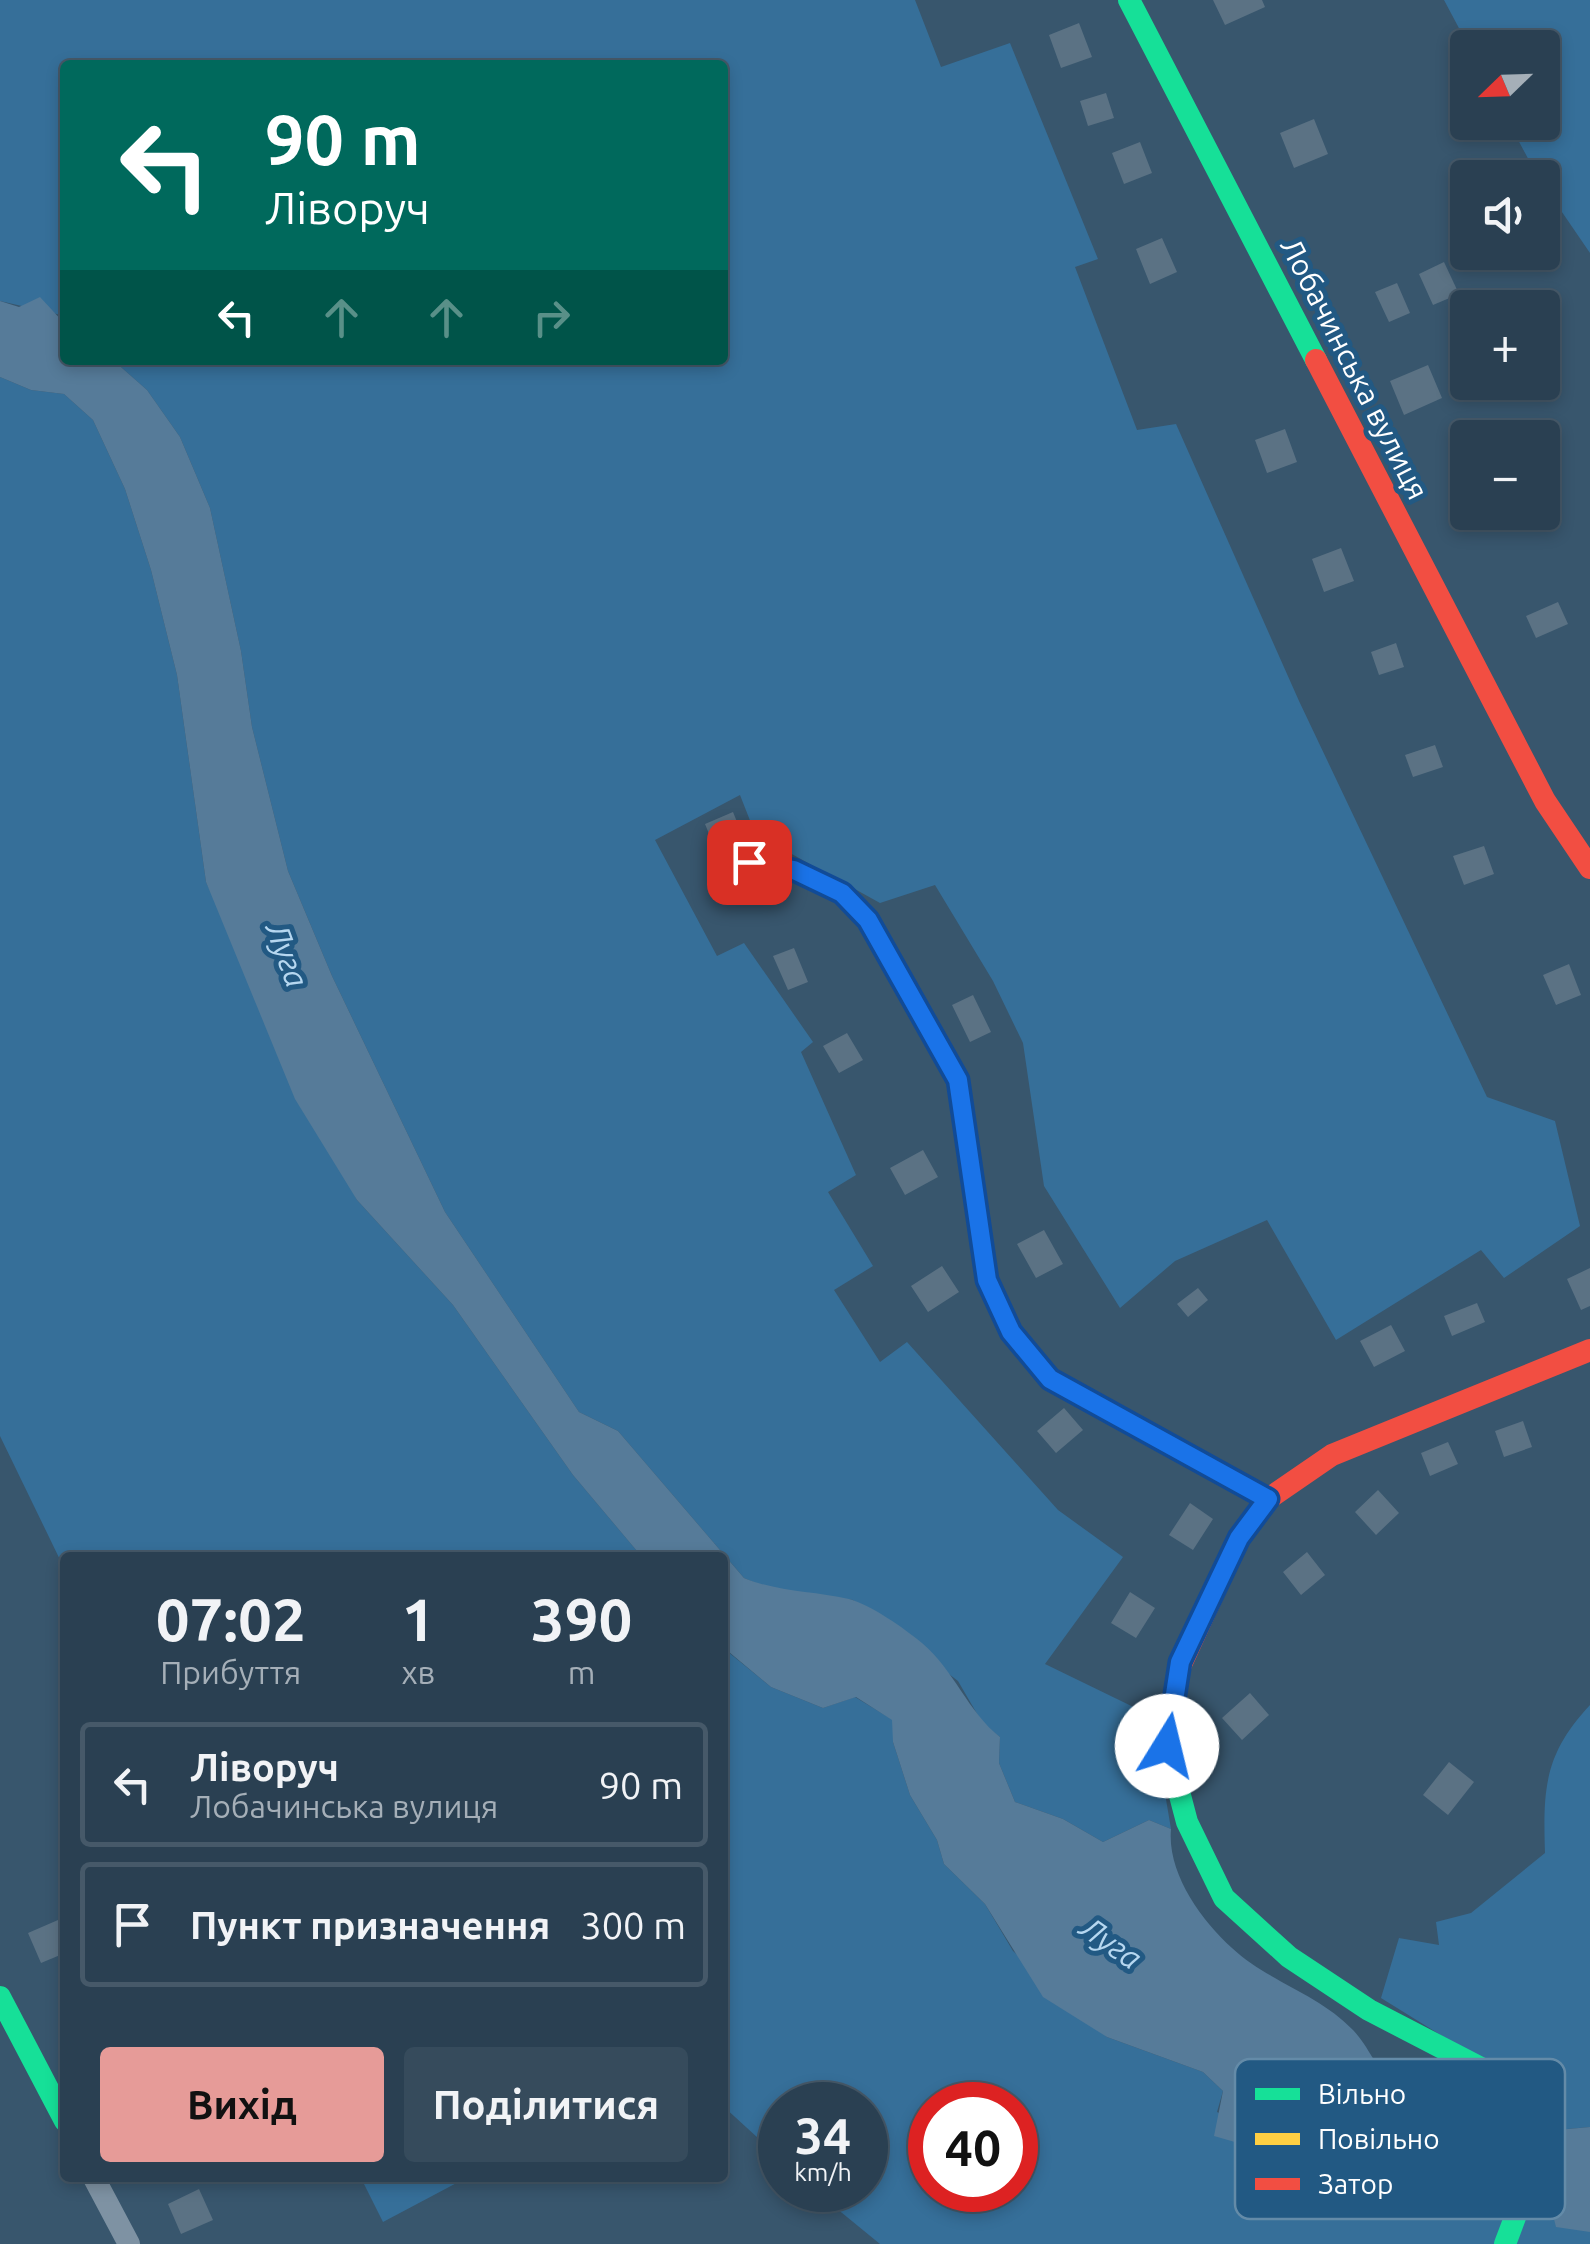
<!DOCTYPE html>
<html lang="uk">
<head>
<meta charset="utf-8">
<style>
	body { margin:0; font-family:Ubuntu,sans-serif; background:#364b5c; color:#f1f3f6; height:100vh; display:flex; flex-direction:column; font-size:38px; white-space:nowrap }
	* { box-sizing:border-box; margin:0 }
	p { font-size:32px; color:#a5afb8 }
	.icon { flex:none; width:55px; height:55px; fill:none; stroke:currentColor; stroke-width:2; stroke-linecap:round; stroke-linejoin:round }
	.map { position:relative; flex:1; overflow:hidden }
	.side { position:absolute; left:60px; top:1552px; width:668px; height:630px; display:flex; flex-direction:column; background:#2a4052; border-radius:10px; box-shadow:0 5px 15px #0003,0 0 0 2px #465969 }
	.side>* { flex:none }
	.guide { position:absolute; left:60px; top:60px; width:668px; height:305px; border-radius:10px; box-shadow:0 5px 15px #0003,0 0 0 2px #465969; background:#00695c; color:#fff; overflow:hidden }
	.needle { width:65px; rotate:247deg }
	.fabs { position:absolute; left:1450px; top:30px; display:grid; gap:20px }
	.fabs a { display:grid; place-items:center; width:110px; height:110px; border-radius:10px; background:#2a4052; box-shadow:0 5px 15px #0003,0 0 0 2px #465969; font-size:50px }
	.speed { position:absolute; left:758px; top:2082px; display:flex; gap:20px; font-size:50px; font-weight:700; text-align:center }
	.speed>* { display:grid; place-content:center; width:130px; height:130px; border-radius:50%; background:#2a4052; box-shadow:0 5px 15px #0003,0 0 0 2px #465969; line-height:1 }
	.speed small { font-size:25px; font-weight:400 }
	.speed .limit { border:15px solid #d22; background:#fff; color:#111 }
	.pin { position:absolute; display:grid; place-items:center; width:85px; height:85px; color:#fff; margin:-42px; border-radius:20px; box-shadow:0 5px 15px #0006 }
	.me { position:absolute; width:110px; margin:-55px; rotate:9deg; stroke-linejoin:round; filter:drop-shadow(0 0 8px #0008) }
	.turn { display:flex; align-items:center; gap:35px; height:210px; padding:0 40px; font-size:45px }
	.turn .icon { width:130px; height:130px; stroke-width:2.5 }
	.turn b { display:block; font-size:70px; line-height:85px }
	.lanes { display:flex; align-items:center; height:95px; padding:0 40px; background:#0003; justify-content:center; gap:50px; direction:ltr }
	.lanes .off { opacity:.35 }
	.eta { display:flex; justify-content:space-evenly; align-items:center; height:170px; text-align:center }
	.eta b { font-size:60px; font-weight:700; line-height:70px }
	.primary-button { display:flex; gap:20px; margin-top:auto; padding:20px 40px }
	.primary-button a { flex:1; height:115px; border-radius:10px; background:#e69b98; color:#111; font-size:40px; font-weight:700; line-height:115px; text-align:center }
	.primary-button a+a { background:#364b5c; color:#f1f3f6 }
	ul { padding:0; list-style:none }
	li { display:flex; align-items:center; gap:30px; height:125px; margin:0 20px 15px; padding:0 20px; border:5px solid #465969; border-radius:10px }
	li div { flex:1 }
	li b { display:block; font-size:38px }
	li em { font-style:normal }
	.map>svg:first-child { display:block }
	.green { fill:#366f99; fill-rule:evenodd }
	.water { fill:#567b99 }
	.building { fill:#5b7284 }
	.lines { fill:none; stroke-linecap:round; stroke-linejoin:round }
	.street { stroke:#7e92a3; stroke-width:22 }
	.fast { stroke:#16e098; stroke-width:22 }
	.slow { stroke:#ffcf43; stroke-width:22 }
	.jam { stroke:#f24e42; stroke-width:22 }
	.route-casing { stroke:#114b97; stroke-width:25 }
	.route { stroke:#1a73e8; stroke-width:18 }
	.labels { text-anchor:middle; stroke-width:10; stroke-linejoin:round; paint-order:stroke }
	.street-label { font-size:30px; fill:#fff; stroke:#225983 }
	.water-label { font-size:32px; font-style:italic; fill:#b6d7f0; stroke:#225983 }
	.key { fill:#225983; stroke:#648ba8; stroke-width:2.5 }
	.key-label { font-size:28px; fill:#fff }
</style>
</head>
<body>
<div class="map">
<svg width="1590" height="2244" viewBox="0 0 1590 2244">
	<rect width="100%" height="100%" fill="#38566d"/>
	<path class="green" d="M0,0H915L941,67L1010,43L1098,259L1075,267L1137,430L1176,424L1299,701L1487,1097L1555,1121L1580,1226L1504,1278L1481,1250L1336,1340L1267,1220L1175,1261L1120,1308L1044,1186L1023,1043L993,981L935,885L880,903L790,853L760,846L740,795L655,840L717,956L744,943L813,1042L801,1052L856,1175L828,1192L873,1266L834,1290L880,1362L907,1342L1058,1510L1123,1557L1045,1664L1152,1716L1171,1829L1149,1820L1103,1842L1063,1819L1015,1802L999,1763L1000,1737L983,1724L958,1681L853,1600L770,1589L744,1578L618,1431L579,1412L445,1212L332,976L288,871L252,727L241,651L210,508L180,437L147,390L113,360H722V65H65V324L61,315L0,301Z
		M1444,0H1590V253L1538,177L1509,123L1542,122V48L1469,47Z
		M0,377L31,390L64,394L93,420L125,489L151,570L177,675L206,882L357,1200L453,1305L573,1475L642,1557L65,1558V1570L0,1436Z
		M722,1647L771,1687L823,1708L855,1697L893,1720V1742L910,1795L937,1840L944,1864L985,1904L1013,1951L1107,2037L1203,2072L1223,2091L1217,2112L1299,2151L1427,2181L1517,2187L1496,2244H880L814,2190H865V2105H780V2158L723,2106ZM930,2105H1015V2190H930Z
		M1590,1705V2127L1557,2130L1546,2138L1544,2099L1381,1998L1399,1938L1439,1945L1436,1922L1471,1913L1545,1853C1543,1789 1544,1754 1590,1705Z
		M361,2178H466L383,2222Z
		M1547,2191L1590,2232V2244H1505L1535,2192Z"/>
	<path class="water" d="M40,297L65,324V360H113L147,390L180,437L210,508L241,651L252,727L288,871L332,976L445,1212L579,1412L618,1431L744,1578C778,1592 813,1591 849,1599C871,1605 904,1628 922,1643C954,1670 968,1712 1000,1737L999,1763L1015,1802L1063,1819L1103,1842L1149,1820L1171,1829C1167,1872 1200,1919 1232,1948C1267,1981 1319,1994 1353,2030C1372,2050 1376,2074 1402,2087C1439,2106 1467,2109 1505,2117C1518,2119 1532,2133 1546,2138L1557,2130L1590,2127V2232L1556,2227L1547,2191L1427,2181L1299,2151L1283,2156L1214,2136L1223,2091L1203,2072L1107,2037L1043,1997L985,1904L944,1864L937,1840L910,1795L893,1742L892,1720L856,1697L823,1708L771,1687L723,1647L722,1558L642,1557L573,1475L453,1305L357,1200L295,1099L206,882L177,675L151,570L125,489L93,420L64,394L31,390L0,377V301L19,307Z"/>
	<path class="building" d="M1213,0H1262L1265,7L1225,25Z
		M1079,23L1092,57L1061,68L1049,35Z
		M1106,93L1114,118L1088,126L1080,101Z
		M1314,119L1328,154L1294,168L1280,133Z
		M1140,142L1152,173L1124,184L1112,153Z
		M1162,238L1177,272L1150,284L1136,249Z
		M1444,262L1459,294L1433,305L1419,274Z
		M1397,283L1410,313L1389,322L1375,292Z
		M1428,365L1442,398L1404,415L1390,381Z
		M1285,429L1297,462L1267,473L1255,440Z
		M1341,548L1354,581L1324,592L1312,559Z
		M1558,602L1568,624L1536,638L1526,616Z
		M1396,643L1404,667L1379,675L1371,652Z
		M1435,745L1443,767L1413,777L1405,755Z
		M733,812L746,844L718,856L705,824Z
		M1484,846L1494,874L1464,885L1453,856Z
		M794,948L808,982L788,990L773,956Z
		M1569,964L1581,995L1556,1005L1543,975Z
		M973,995L991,1032L970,1042L952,1005Z
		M847,1033L863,1060L839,1073L823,1046Z
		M923,1150L938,1177L905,1195L890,1168Z
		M1044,1230L1063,1264L1036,1278L1017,1244Z
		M942,1266L959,1292L928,1312L911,1286Z
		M1590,1268V1306L1581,1310L1567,1279Z
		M1198,1288L1208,1300L1188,1317L1177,1304Z
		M1477,1303L1485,1322L1452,1336L1444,1316Z
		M1391,1325L1405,1351L1374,1367L1360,1341Z
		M1064,1408L1083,1430L1056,1453L1037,1431Z
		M1523,1421L1532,1447L1504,1457L1495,1431Z
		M1448,1442L1458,1464L1430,1476L1421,1453Z
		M1378,1490L1399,1513L1376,1535L1355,1512Z
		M1190,1503L1213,1519L1193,1550L1169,1535Z
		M1307,1552L1325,1575L1301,1595L1283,1572Z
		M1130,1592L1155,1608L1136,1638L1111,1623Z
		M1250,1693L1269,1715L1242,1740L1222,1718Z
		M1449,1762L1474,1782L1448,1815L1423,1795Z
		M58,1920L65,1953L41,1963L28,1933Z
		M199,2189L213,2220L181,2234L168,2204Z"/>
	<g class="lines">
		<path class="street" d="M94,2178L129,2244"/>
		<path class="fast" d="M1129,0L1316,360
			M1043,1370L1051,1379L1268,1499
			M1179,1669L1167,1746L1187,1822L1224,1898L1289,1957L1369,2010L1531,2094C1546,2144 1523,2196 1505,2244
			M0,1997L65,2121"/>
		<path class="slow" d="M749,862L794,870L841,893L868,920L958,1080L987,1280L1011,1332L1043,1370"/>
		<path class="jam" d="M1316,360L1545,801L1590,868
			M1179,1669L1239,1538L1268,1499L1332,1455L1590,1350"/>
	</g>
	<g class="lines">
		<g class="route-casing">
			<path id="route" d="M749,862L794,870L842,893L868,920L958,1080L987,1280L1011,1332L1050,1379L1268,1499L1239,1538L1180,1662L1167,1746"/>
		</g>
		<use href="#route" class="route"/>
	</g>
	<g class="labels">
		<g class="street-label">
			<text transform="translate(1354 369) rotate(63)" y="10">Лобачинська вулиця</text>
		</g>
		<g class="water-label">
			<text transform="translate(287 955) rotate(70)" y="11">Луга</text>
			<text transform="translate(1111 1943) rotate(35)" y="11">Луга</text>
		</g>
	</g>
	<rect x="1235" y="2059" width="330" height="160" rx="15" class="key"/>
	<rect x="1255" y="2088" width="45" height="12" fill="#16e098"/>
	<rect x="1255" y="2133" width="45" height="12" fill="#ffcf43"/>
	<rect x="1255" y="2178" width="45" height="12" fill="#f24e42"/>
	<g class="key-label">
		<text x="1318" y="2104">Вільно</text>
		<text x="1318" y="2149">Повільно</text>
		<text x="1318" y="2194">Затор</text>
	</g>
</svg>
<div class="fabs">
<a><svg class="needle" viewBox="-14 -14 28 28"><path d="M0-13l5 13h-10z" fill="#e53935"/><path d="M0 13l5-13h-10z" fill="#a5afb8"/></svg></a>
<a><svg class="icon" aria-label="sound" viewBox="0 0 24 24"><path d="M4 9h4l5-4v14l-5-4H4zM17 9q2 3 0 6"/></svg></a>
<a>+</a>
<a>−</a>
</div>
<div class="speed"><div>34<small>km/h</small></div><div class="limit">40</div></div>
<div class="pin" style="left:749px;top:862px;background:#d93025"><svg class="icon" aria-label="arrive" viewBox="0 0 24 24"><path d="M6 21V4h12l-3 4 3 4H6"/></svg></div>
<svg class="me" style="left:1167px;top:1746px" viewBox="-20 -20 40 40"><circle r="19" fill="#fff"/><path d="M0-13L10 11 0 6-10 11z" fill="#1a73e8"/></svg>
<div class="guide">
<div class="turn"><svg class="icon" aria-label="left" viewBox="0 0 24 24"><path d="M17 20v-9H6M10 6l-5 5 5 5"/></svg><div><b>90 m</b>Ліворуч</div></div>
<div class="lanes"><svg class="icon" aria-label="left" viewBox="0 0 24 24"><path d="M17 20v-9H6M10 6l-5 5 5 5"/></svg><svg class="icon off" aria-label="ahead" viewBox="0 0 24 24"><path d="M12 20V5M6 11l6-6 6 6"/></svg><svg class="icon off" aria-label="ahead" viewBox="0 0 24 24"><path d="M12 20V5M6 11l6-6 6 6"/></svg><svg class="icon off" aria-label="right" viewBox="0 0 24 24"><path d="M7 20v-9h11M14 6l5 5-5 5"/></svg></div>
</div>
<section class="side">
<div class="eta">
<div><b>07:02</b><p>Прибуття</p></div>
<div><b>1</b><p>хв</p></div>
<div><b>390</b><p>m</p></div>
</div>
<ul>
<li><svg class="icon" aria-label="left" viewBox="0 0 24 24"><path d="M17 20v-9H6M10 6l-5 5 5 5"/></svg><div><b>Ліворуч</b><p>Лобачинська вулиця</p></div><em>90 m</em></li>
<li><svg class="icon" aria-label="arrive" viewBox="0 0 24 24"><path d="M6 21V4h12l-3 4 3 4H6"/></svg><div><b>Пункт призначення</b></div><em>300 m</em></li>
</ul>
<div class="primary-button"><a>Вихід</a><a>Поділитися</a></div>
</section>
</div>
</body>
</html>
